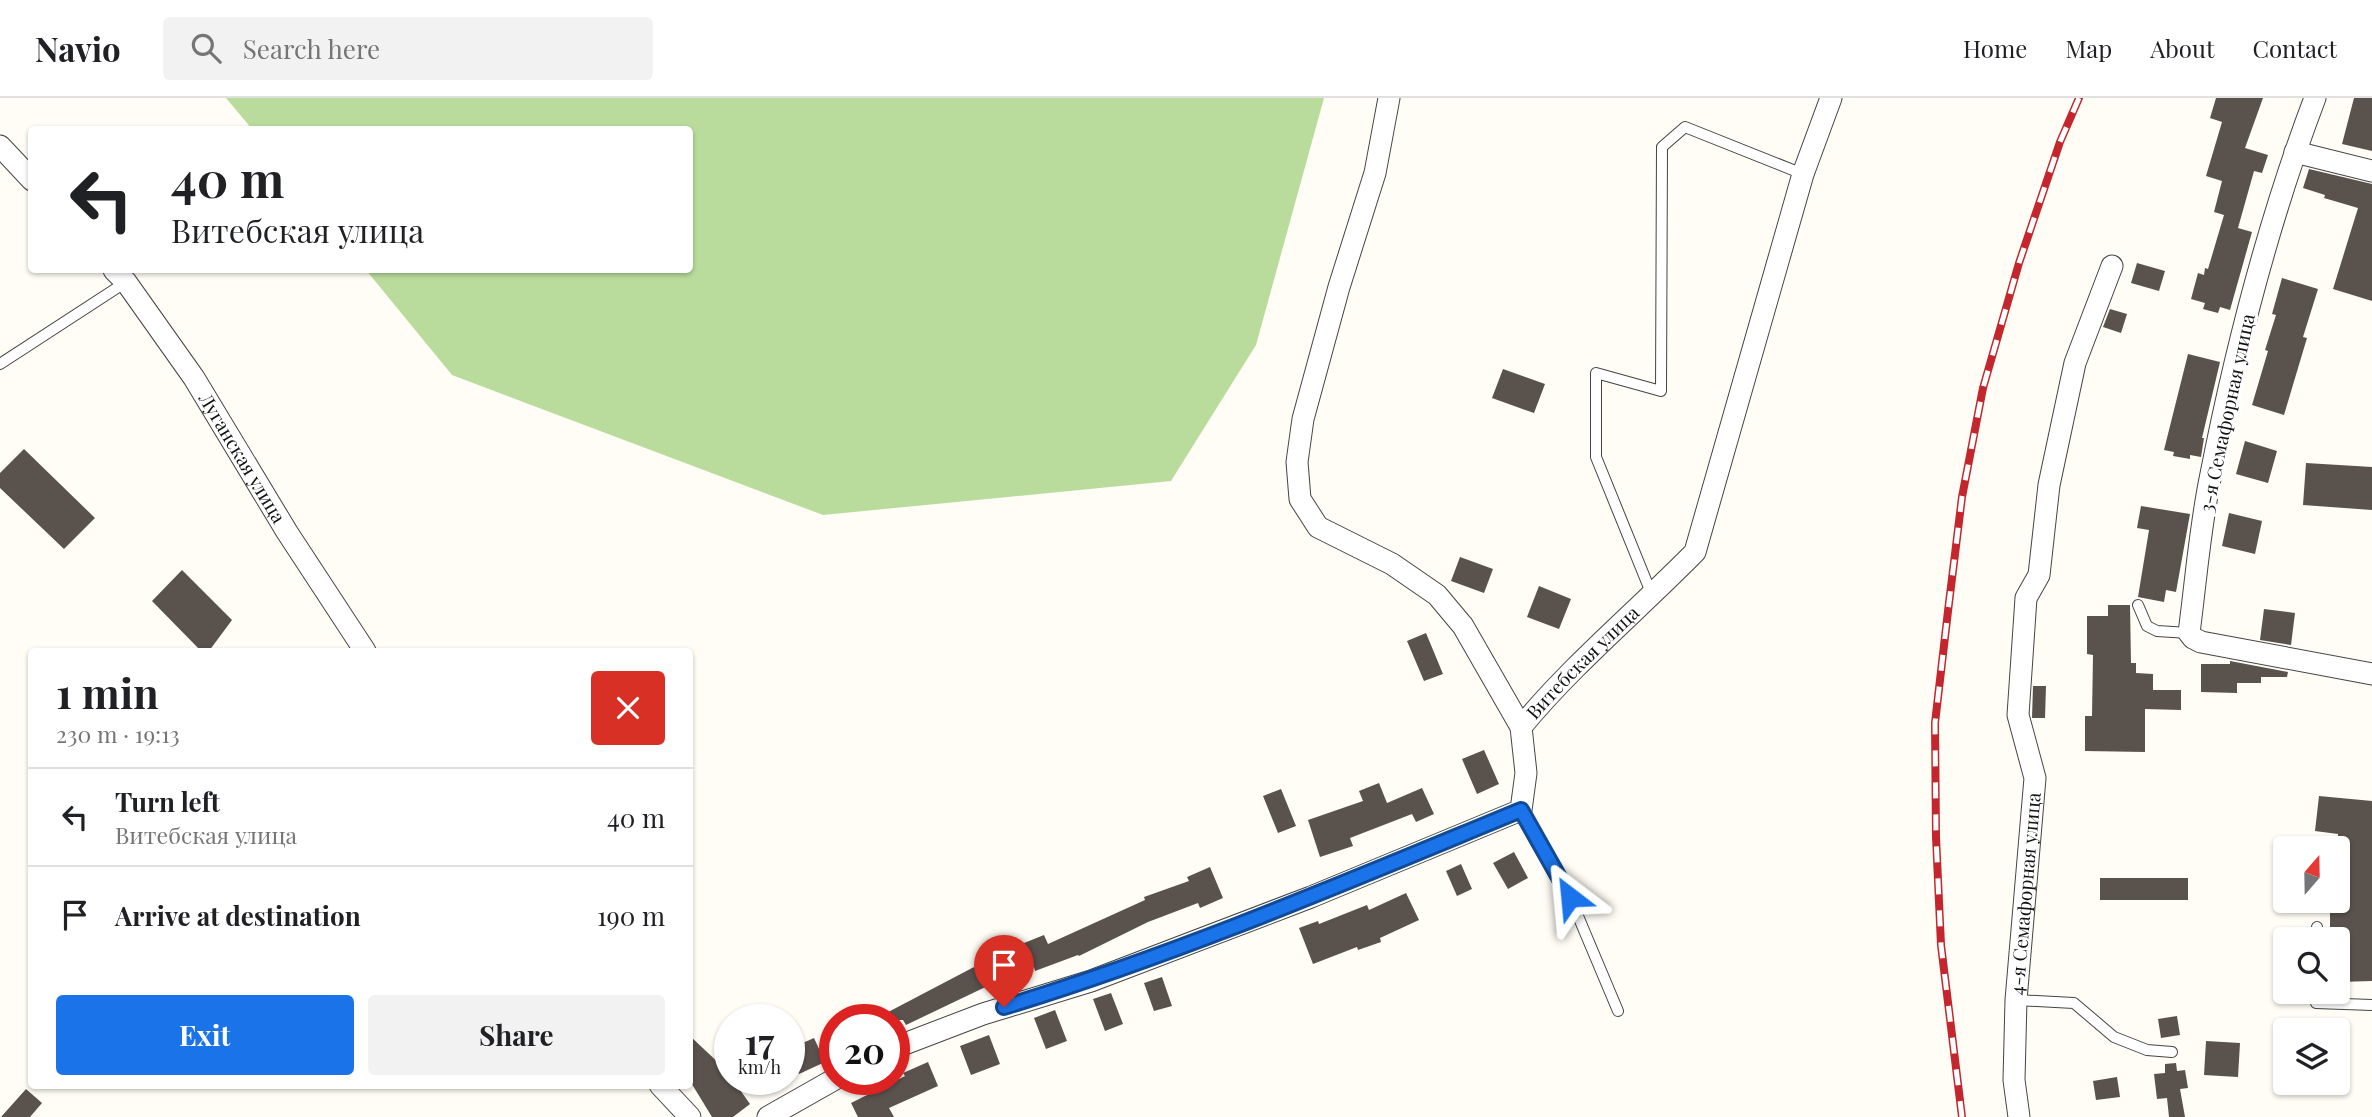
<!DOCTYPE html>
<html lang="en">
<head>
<meta charset="utf-8">
<style>
	body { margin:0; font-family:"Playfair Display",serif; background:#f2f2f2; color:#202124; height:100vh; display:flex; flex-direction:column; font-size:26px; white-space:nowrap }
	* { box-sizing:border-box; margin:0 }
	p { font-size:23px; color:#757577 }
	.icon { flex:none; width:38px; height:38px; fill:none; stroke:currentColor; stroke-width:2; stroke-linecap:round; stroke-linejoin:round }
	.map { position:relative; flex:1; overflow:hidden }
	.drawer { position:absolute; left:28px; top:550px; width:665px; height:441px; display:flex; flex-direction:column; background:#fff; border-radius:7px; box-shadow:0 2px 5px #0004 }
	.drawer>* { flex:none }
	.top-card { position:absolute; left:28px; top:28px; width:665px; height:147px; border-radius:7px; box-shadow:0 2px 5px #0004; background:#fff; color:#202124; overflow:hidden }
	.needle { width:46px; rotate:20deg }
	.buttons { position:absolute; left:2273px; top:738px; display:grid; gap:14px }
	.buttons a { display:grid; place-items:center; width:77px; height:77px; border-radius:7px; background:#fff; box-shadow:0 2px 5px #0004; font-size:35px }
	.speed { position:absolute; left:714px; top:906px; display:flex; gap:14px; font-size:35px; font-weight:700; text-align:center }
	.speed>* { display:grid; place-content:center; width:91px; height:91px; border-radius:50%; background:#fff; box-shadow:0 2px 5px #0004; line-height:1 }
	.speed small { font-size:18px; font-weight:400 }
	.speed .limit { border:10px solid #d22; background:#fff; color:#111 }
	.pin { position:absolute; display:grid; place-items:center; width:60px; height:60px; color:#fff; margin:-72px -30px; border-radius:50% 50% 50% 0; rotate:-45deg; box-shadow:0 0 7px #0007 }
	.pin .icon { rotate:45deg }
	.me { position:absolute; width:77px; margin:-38px; rotate:331deg; stroke-linejoin:round; filter:drop-shadow(0 0 5px #0008) }
	.turn { display:flex; align-items:center; gap:24px; height:147px; padding:0 28px; font-size:32px }
	.turn .icon { width:91px; height:91px; stroke-width:2.5 }
	.turn b { display:block; font-size:49px; line-height:60px }
	.round { display:grid; place-items:center; flex:none; width:74px; height:74px; border-radius:7px; background:#f2f2f2 }
	.summary { display:flex; align-items:center; justify-content:space-between; height:119px; padding:0 28px }
	h1 { font-size:42px; font-weight:700; line-height:52px }
	.action { display:flex; gap:14px; margin-top:auto; padding:14px 28px }
	.action a { flex:1; height:80px; border-radius:7px; background:#1a73e8; color:#fff; font-size:28px; font-weight:700; line-height:80px; text-align:center }
	.action a+a { background:#f2f2f2; color:#202124 }
	ul { padding:0; list-style:none }
	li { display:flex; align-items:center; gap:21px; height:98px; padding:0 28px; border-top:2px solid #e0e0e0 }
	li div { flex:1 }
	li b { display:block; font-size:26px }
	li em { font-style:normal }
	header { display:flex; align-items:center; gap:42px; box-sizing:border-box; height:98px; padding:0 35px; background:#fff; border-bottom:2px solid #e0e0e0 }
	header strong { font-size:33px }
	nav { display:flex; gap:38px; margin-inline-start:auto; font-size:24px }
	.search { width:490px; height:63px; background:#f2f2f2; display:flex; align-items:center; gap:18px; box-sizing:border-box; padding:0 24px; border-radius:7px; color:#757577; font-size:26px }
	.map>svg:first-child { display:block }
	.forest { fill:#b9dc9c }
	.building { fill:#5a524d }
	.lines { fill:none; stroke-linecap:round; stroke-linejoin:round }
	.lane-casing { stroke:#444; stroke-width:12 }
	.street-casing { stroke:#444; stroke-width:23 }
	.lane { stroke:#fff; stroke-width:10 }
	.street { stroke:#fff; stroke-width:21 }
	.rail-casing { stroke:#c4262e; stroke-width:8 }
	.rail { stroke:#fff; stroke-width:5; stroke-dasharray:16; stroke-linecap:butt }
	.route-casing { stroke:#114b97; stroke-width:18 }
	.route { stroke:#1a73e8; stroke-width:12 }
	.labels { text-anchor:middle; stroke-width:7; stroke-linejoin:round; paint-order:stroke }
	.street-label { font-size:19px; fill:#111; stroke:#fff }
</style>
</head>
<body>
<header>
<strong>Navio</strong>
<div class="search"><svg class="icon" aria-label="search" viewBox="0 0 24 24"><circle cx="10" cy="10" r="6"/><path d="M15 15l6 6"/></svg>Search here</div>
<nav><a>Home</a><a>Map</a><a>About</a><a>Contact</a></nav>
</header>
<div class="map">
<svg width="2372" height="1019" viewBox="0 0 2372 1019">
	<rect width="100%" height="100%" fill="#fffdf5"/>
	<path class="forest" d="M226,0H1324L1256,247L1171,383L823,417L452,277L366,172H690V32L252,31Z"/>
	<path class="building" d="M2216,0H2263L2245,50L2268,57L2262,75L2254,73L2238,130L2252,134L2230,212L2220,209L2218,215L2203,211L2205,205L2191,201L2198,175L2204,177L2205,170L2208,171L2224,117L2214,114L2222,83L2206,78L2222,24L2210,20Z
		M2354,0H2372V53L2342,46Z
		M2309,71L2372,86V203L2333,191L2358,110L2324,100L2325,97L2303,90Z
		M2137,165L2165,173L2159,193L2131,185Z
		M2282,180L2318,191L2303,239L2307,240L2284,317L2252,307L2268,253L2265,252L2276,217L2272,216Z
		M2110,211L2127,216L2121,235L2103,229Z
		M2188,256L2220,264L2202,340H2204L2201,359L2190,357V361L2173,358L2174,354L2164,352Z
		M1503,271L1545,286L1534,315L1492,300Z
		M2245,343L2277,353L2268,385L2236,376Z
		M24,351L95,420L64,451L0,390V375Z
		M2306,365L2372,369V412L2303,407Z
		M2141,408L2190,416L2176,494L2166,492L2164,504L2138,499L2149,432L2137,430Z
		M2229,415L2262,423L2255,456L2222,448Z
		M1460,459L1493,471L1484,495L1451,483Z
		M182,472L232,522L209,553H201L152,503Z
		M1539,488L1571,501L1559,531L1527,519Z
		M2108,507H2130L2131,565H2136V575L2153,576V592H2181V612L2145,611V654L2085,653V618H2092L2093,557L2087,556V518H2108Z
		M2264,511L2295,515L2291,547L2260,542Z
		M1426,535L1443,576L1424,583L1407,543Z
		M2230,563L2288,574L2287,579H2261V585H2237V595L2201,594V566H2230Z
		M2033,588H2046L2045,620H2032Z
		M1484,652L1499,686L1477,696L1462,661Z
		M1379,685L1387,705L1422,690L1434,716L1416,724L1412,716L1350,740L1353,748L1320,759L1308,722L1363,703L1359,693Z
		M1281,691L1296,728L1278,735L1263,698Z
		M2319,698L2372,703V883L2338,884V842H2330V803H2338V736L2315,733Z
		M1514,754L1528,780L1508,791L1493,765Z
		M1461,766L1472,791L1457,798L1446,773Z
		M1210,769L1223,800L1200,810L1198,805L1148,824L1079,858L1078,857L1035,873L1034,869L999,886L998,883L906,927L903,922H873L974,869L976,871L1024,845L1044,837L1048,846L1145,802L1144,799L1189,783L1187,779Z
		M2100,780H2188V802H2100Z
		M1406,795L1419,822L1380,840L1381,844L1358,852L1357,849L1313,866L1299,830L1318,823L1319,826L1367,807L1369,812Z
		M1162,879L1172,908L1154,913L1144,885Z
		M1111,895L1123,926L1105,933L1093,901Z
		M1055,912L1067,943L1046,951L1034,920Z
		M2177,918L2180,937L2161,940L2158,921Z
		M989,937L1000,966L971,977L960,948Z
		M690,938L723,969L730,978V982H733L750,1006L733,1019H712L690,983Z
		M814,940L825,964L799,976L789,951Z
		M2206,943L2240,945L2238,979L2204,977Z
		M928,964L938,988L889,1010L894,1019H858L851,1005L905,978L903,975Z
		M2176,965L2177,973L2185,972L2188,990L2180,991L2185,1019H2169L2167,1000L2157,1001L2154,976L2165,975V966Z
		M2117,979L2120,999L2096,1002L2093,983Z
		M26,991L42,1005L30,1019H1Z"/>
	<g class="lines">
		<g class="lane-casing">
			<path id="lane" d="M0,266L126,184
				M1652,497L1596,359V275L1661,293L1662,49L1685,29L1803,76
				M2138,507L2147,528L2157,533L2189,535
				M1521,712L1570,799L1618,913
				M2317,842V829
				M2316,894V905L2372,907
				M2016,902L2074,905L2114,939L2147,952L2172,954"/>
		</g>
		<g class="street-casing">
			<g id="street">
				<path d="M1389,0L1375,75L1339,189L1303,321L1297,364L1300,401L1318,429L1392,466L1437,497L1463,528L1521,629"/>
				<path d="M2315,0C2269,121 2236,249 2211,376C2200,428 2196,482 2189,535L2193,540L2201,544L2372,576"/>
				<path d="M0,48L32,82"/>
				<path d="M2295,54L2372,73"/>
				<path id="s1" d="M114,172L126,184L194,280L287,434L365,553"/>
				<path id="s2" d="M894,950L983,916L1091,883L1311,799L1521,712L1526,675L1521,629C1573,566 1637,513 1695,454L1803,76L1831,0"/>
				<path d="M660,987L690,1019"/>
				<path d="M768,1019L835,981"/>
				<path id="s3" d="M2019,1019L2014,982L2016,902L2035,680L2018,617L2026,500L2039,477L2049,387L2075,265L2112,168"/>
			</g>
		</g>
		<use href="#lane" class="lane"/>
		<use href="#street" class="street"/>
		<g class="rail-casing">
			<path id="rail" d="M1962,1019L1941,847L1936,739L1935,625L1948,513L1962,399L1983,290L2019,165L2060,44L2079,0"/>
		</g>
		<use href="#rail" class="rail"/>
	</g>
	<g class="lines">
		<g class="route-casing">
			<path id="route" d="M1004,909C1181,855 1351,782 1521,712L1570,799"/>
		</g>
		<use href="#route" class="route"/>
	</g>
	<g class="labels">
		<g class="street-label">
			<text transform="translate(2227 315) rotate(-78)" y="7">3-я Семафорная улица</text>
			<text dy="7" stroke="none"><textPath href="#s1" startOffset="228">Луганская улица</textPath></text>
			<text dy="7" stroke="none"><textPath href="#s2" startOffset="844">Витебская улица</textPath></text>
			<text dy="7" stroke="none"><textPath href="#s3" startOffset="224">4-я Семафорная улица</textPath></text>
		</g>
	</g>
</svg>
<div class="buttons">
<a><svg class="needle" viewBox="-14 -14 28 28"><path d="M0-13l5 13h-10z" fill="#e53935"/><path d="M0 13l5-13h-10z" fill="#757577"/></svg></a>
<a><svg class="icon" aria-label="search" viewBox="0 0 24 24"><circle cx="10" cy="10" r="6"/><path d="M15 15l6 6"/></svg></a>
<a><svg class="icon" aria-label="layers" viewBox="0 0 24 24"><path d="M12 4l9 5-9 5-9-5zM3 14l9 5 9-5"/></svg></a>
</div>
<div class="speed"><div>17<small>km/h</small></div><div class="limit">20</div></div>
<div class="pin" style="left:1004px;top:909px;background:#d93025"><svg class="icon" aria-label="arrive" viewBox="0 0 24 24"><path d="M6 21V4h12l-3 4 3 4H6"/></svg></div>
<svg class="me" style="left:1570px;top:799px" viewBox="-20 -20 40 40"><path d="M0-17L14 15 0 8-14 15z" fill="#1a73e8" stroke="#fff" stroke-width="4"/></svg>
<div class="top-card">
<div class="turn"><svg class="icon" aria-label="left" viewBox="0 0 24 24"><path d="M17 20v-9H6M10 6l-5 5 5 5"/></svg><div><b>40 m</b>Витебская улица</div></div>
</div>
<section class="drawer">
<div class="summary"><div><h1>1 min</h1><p>230 m · 19:13</p></div><a class="round" style="background:#d93025;color:#fff"><svg class="icon" aria-label="close" viewBox="0 0 24 24"><path d="M6 6l12 12M18 6L6 18"/></svg></a></div>
<ul>
<li><svg class="icon" aria-label="left" viewBox="0 0 24 24"><path d="M17 20v-9H6M10 6l-5 5 5 5"/></svg><div><b>Turn left</b><p>Витебская улица</p></div><em>40 m</em></li>
<li><svg class="icon" aria-label="arrive" viewBox="0 0 24 24"><path d="M6 21V4h12l-3 4 3 4H6"/></svg><div><b>Arrive at destination</b></div><em>190 m</em></li>
</ul>
<div class="action"><a>Exit</a><a>Share</a></div>
</section>
</div>
</body>
</html>
